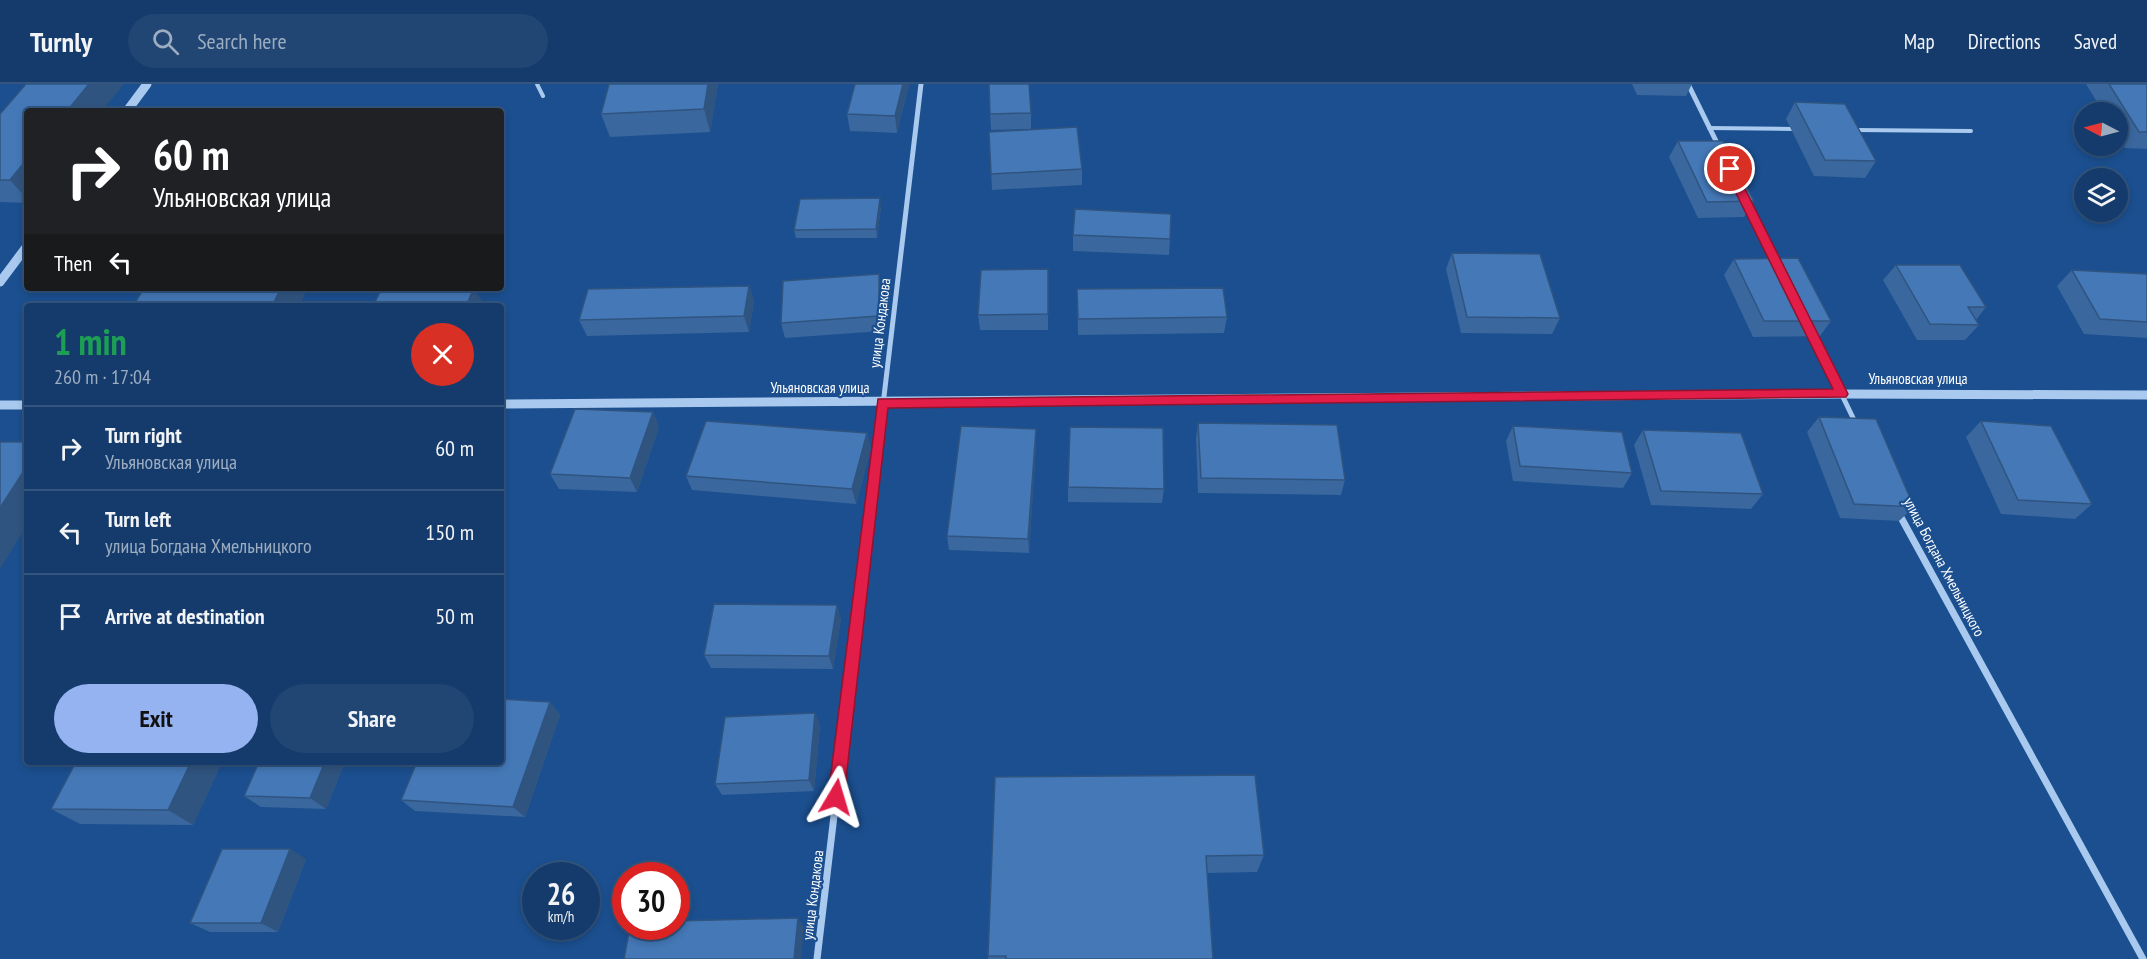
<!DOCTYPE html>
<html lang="en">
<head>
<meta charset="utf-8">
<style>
	body { margin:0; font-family:"PT Sans Narrow",sans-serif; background:#214673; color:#f1f3f6; height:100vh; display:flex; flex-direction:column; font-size:22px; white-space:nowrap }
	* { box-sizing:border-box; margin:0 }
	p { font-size:20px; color:#9dadc1 }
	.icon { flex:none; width:33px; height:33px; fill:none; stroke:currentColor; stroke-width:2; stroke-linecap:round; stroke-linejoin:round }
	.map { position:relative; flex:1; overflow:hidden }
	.panel { position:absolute; left:24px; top:219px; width:480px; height:462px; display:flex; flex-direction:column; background:#143b6b; border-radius:6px; box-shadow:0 3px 9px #0003,0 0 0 2px #33557e }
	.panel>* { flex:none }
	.banner { position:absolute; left:24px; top:24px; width:480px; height:183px; border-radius:6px; box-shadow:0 3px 9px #0003,0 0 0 2px #33557e; background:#202124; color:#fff; overflow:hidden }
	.needle { width:39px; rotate:276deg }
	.fabs { position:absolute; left:2074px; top:18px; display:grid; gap:12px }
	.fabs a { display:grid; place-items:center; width:54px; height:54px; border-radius:50%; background:#143b6b; box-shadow:0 3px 9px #0003,0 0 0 2px #33557e; font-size:30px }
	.speed { position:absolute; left:522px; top:778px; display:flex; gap:12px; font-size:30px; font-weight:700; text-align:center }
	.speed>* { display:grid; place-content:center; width:78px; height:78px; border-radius:50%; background:#143b6b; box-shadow:0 3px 9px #0003,0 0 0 2px #33557e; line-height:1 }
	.speed small { font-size:15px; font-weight:400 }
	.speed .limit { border:9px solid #d22; background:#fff; color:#111 }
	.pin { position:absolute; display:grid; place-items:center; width:51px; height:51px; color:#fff; margin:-26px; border:3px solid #fff; border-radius:50%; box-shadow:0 2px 6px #0007 }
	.me { position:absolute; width:66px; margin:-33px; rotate:7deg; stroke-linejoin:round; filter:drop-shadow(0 0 4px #0008) }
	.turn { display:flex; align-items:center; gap:21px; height:126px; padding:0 30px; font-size:27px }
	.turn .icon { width:78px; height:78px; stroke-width:2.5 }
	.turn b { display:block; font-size:42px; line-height:51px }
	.then { display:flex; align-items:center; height:57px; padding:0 30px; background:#0003; gap:12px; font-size:22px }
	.round { display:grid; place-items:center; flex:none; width:63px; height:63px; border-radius:32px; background:#214673 }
	.head { display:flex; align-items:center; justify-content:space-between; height:102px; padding:0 30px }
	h1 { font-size:36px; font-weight:700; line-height:45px; color:#1e9e55 }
	.action { display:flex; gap:12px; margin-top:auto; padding:12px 30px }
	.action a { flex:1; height:69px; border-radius:36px; background:#95b2f1; color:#111; font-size:24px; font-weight:700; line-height:69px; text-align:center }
	.action a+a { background:#214673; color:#f1f3f6 }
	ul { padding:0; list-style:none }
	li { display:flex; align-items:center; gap:18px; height:84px; padding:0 30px; border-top:2px solid #33557e }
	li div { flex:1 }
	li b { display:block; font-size:22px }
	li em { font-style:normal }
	header { display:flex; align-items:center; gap:36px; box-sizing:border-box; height:84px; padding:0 30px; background:#143b6b; border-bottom:2px solid #33557e }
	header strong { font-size:28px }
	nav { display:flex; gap:33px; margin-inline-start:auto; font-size:21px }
	.search { width:420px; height:54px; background:#214673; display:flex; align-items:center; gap:15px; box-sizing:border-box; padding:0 21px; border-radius:33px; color:#9dadc1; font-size:22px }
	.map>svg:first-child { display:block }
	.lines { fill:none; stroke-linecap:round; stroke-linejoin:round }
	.service { stroke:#a9c9ee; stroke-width:4 }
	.minor-far1 { stroke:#a9c9ee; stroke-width:5 }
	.minor { stroke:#a9c9ee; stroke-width:7 }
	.tertiary { stroke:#a9c9ee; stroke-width:9 }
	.wall { fill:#3a679d }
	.shaded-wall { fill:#305480 }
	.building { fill:#4478b7; stroke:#305480; stroke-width:1.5 }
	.route { fill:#e11d48; stroke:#92132f; stroke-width:1.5 }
	.labels { text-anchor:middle; stroke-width:4.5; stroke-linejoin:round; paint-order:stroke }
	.street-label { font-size:15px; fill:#fff; stroke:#1b4f8f }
</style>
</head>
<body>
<header>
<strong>Turnly</strong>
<div class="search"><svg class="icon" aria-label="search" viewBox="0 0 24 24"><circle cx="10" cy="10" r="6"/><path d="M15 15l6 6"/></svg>Search here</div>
<nav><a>Map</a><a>Directions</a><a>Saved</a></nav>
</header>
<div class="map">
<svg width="2147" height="875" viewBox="0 0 2147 875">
	<rect width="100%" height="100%" fill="#1b4f8f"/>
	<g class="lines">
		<path class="service" d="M537,0L543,12
			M1709,44L1794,45
			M1854,46L1971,47"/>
		<path class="minor-far1" d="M1688,0L1719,63
			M1747,118L1778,182
			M1811,247L1856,340
			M876,380L921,0"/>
		<path class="minor" d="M1898,428L2143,875
			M817,875L876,378"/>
		<path class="tertiary" d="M127,27L147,0
			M0,198L27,162
			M501,320L1842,310L2147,311
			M0,321H27"/>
	</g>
	<path class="wall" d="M718,0L710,48L610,53L601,30Z
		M909,0L897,49L850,47L847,30Z
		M1632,0H1692L1686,12L1637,11Z
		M2086,0H2147V65L2125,64L2118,53V28H2103Z
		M1795,18L1876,77L1865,94L1814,92L1786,35Z
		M27,27V119L0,118V30Z
		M1031,29V45L991,46L990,30Z
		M989,48L1082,85V101L992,106Z
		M1678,57L1754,117L1744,133L1698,134L1669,73Z
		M881,123L877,154H796L794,146Z
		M1073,151L1170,155L1169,171L1073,167Z
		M1452,169L1560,234L1552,250L1461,249L1446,185Z
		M1734,175L1831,237L1820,252L1753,253L1724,191Z
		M1896,181L1986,223L1976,236L1979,241L1965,256H1917L1883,196Z
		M1048,185V246H980L978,231Z
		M2072,186L2147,190V254L2084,250L2057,202Z
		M879,190L882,206V247L785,254L781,239Z
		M749,202L754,217L749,248L587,252L579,236Z
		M1077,205L1227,233L1224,249L1078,251Z
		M653,328L659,343L637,408L559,405L550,390Z
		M1819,333L1914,423L1899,437L1840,434L1807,348Z
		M1981,337L2092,420L2075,435L2001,430L1966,353Z
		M1198,339L1345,396L1341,411L1198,409L1196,354Z
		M1513,342L1632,389L1623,404L1513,397L1506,357Z
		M1036,345V360L1029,469L949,466L947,452Z
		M1643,346L1763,410L1751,425L1651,421L1634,361Z
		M867,349L871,364L856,420L692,406L686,392Z
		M1068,403L1164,405L1162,419L1068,418Z
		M841,534L833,585L711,584L704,571Z
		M550,618L560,631L525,733L415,727L401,716Z
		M815,629L820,641L814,707L722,711L715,700Z
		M222,678L193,741L80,740L51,725Z
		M259,678H345L326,725L261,723L244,712Z
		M995,693L1264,771L1257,788L1207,789L1213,875H988Z
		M306,775L278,848H210L190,839Z"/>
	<path class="shaded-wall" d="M89,0H124L102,27H67Z
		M708,0H718L710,48L704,25Z
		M903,0H909L897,49L895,32Z
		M27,75V115L10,96Z
		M880,114L881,123L877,154L876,145Z
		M879,190L882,206V247L879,232Z
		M749,202L754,217L749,248L744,232Z
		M281,204H308L299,222H272Z
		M474,204L483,219L482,222H466Z
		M653,328L659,343L637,408L630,394Z
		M1036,345V360L1029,469L1028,455Z
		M867,349L871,364L856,420L852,405Z
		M27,382V441L0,485V424Z
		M837,521L841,534L833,585L829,572Z
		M550,618L560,631L525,733L513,723Z
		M815,629L820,641L814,707L809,696Z
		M191,678H222L193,741L168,726Z
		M325,678H345L326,725L310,714Z
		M290,765L306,775L278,848L261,839Z
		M798,834L804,843L801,875H794Z"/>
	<path class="building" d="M26,0H89L67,27H27V75L10,96H0V30Z
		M609,0H708L704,25L601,30Z
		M855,0H903L895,32L847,30Z
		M989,0H1029L1031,29L990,30Z
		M2109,0H2147V48H2139Z
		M1795,18L1845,20L1876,77L1825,76Z
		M1077,43L1082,85L991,90L989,48Z
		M1678,57H1723L1754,117L1707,118Z
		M880,114L876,145L794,146L800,115Z
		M1075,125L1171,130L1170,155L1073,151Z
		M1452,169L1540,170L1560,234L1467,233Z
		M1798,174L1831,237H1764L1734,175Z
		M1896,181H1960L1986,223H1968L1979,241L1930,240Z
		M1048,185V230L978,231L981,186Z
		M2072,186L2147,190V238L2100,235Z
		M879,190V232L781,239L783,197Z
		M749,202L744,232L579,236L588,205Z
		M144,204H281L272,222H133Z
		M382,204H474L466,222H373Z
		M1223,204L1227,233L1078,235L1077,205Z
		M575,325L653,328L630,394L550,390Z
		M1819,333L1876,335L1914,423L1854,420Z
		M706,337L867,349L852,405L686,392Z
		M1981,337L2051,342L2092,420L2018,416Z
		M1198,339L1337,341L1345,396L1201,394Z
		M961,342L1036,345L1028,455L947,452Z
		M1513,342L1622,348L1632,389L1520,382Z
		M1070,343L1163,344L1164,405L1068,403Z
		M1643,346L1741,349L1763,410L1661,407Z
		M0,358H27V382L0,424Z
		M714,520L837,521L829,572L704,571Z
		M501,615L550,618L513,723L401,716L417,678H501Z
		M815,629L809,696L715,700L725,633Z
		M76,678H191L168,726L51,725Z
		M259,678H325L310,714L244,712Z
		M1255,691L1264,771L1206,772L1213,875H1006V872H988L995,693Z
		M222,765H290L261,839H190Z
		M798,834L794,875H624L630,843H676V837Z"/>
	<path class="route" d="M1730,81L1735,85L1848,310L1846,313L888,324L844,713L842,718L836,720L831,718L828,713L878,315L1833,305L1724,85Z"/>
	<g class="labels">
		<g class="street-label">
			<text transform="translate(880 239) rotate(-83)" y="5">улица Кондакова</text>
			<text x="1918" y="300">Ульяновская улица</text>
			<text x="820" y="309">Ульяновская улица</text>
			<text transform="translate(1944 483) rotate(62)" y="5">улица Богдана Хмельницкого</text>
			<text transform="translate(813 811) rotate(-83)" y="5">улица Кондакова</text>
		</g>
	</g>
</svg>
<div class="fabs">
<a><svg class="needle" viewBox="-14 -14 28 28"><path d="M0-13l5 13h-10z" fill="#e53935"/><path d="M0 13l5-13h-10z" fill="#9dadc1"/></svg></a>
<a><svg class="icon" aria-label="layers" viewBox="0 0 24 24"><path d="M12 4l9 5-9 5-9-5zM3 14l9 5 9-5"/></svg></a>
</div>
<div class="speed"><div>26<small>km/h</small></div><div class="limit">30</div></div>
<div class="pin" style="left:1730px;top:85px;background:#d93025"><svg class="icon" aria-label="arrive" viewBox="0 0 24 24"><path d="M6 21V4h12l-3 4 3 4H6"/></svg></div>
<svg class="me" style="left:836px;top:713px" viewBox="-20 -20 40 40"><path d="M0-17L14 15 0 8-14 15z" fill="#e11d48" stroke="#fff" stroke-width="4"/></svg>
<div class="banner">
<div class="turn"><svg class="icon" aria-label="right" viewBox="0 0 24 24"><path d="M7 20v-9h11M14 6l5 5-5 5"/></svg><div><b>60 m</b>Ульяновская улица</div></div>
<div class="then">Then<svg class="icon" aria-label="left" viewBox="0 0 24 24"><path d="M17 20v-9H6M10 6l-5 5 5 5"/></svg></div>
</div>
<section class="panel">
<div class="head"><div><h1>1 min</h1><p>260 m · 17:04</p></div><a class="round" style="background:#d93025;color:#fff"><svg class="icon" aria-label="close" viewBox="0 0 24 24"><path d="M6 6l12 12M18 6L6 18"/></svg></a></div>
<ul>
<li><svg class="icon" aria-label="right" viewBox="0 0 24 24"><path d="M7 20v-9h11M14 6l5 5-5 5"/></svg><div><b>Turn right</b><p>Ульяновская улица</p></div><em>60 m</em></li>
<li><svg class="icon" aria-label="left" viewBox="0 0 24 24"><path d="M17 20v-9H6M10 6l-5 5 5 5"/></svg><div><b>Turn left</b><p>улица Богдана Хмельницкого</p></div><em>150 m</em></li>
<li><svg class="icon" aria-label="arrive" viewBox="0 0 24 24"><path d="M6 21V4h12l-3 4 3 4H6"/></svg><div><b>Arrive at destination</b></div><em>50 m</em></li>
</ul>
<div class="action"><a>Exit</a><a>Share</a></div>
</section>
</div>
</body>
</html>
